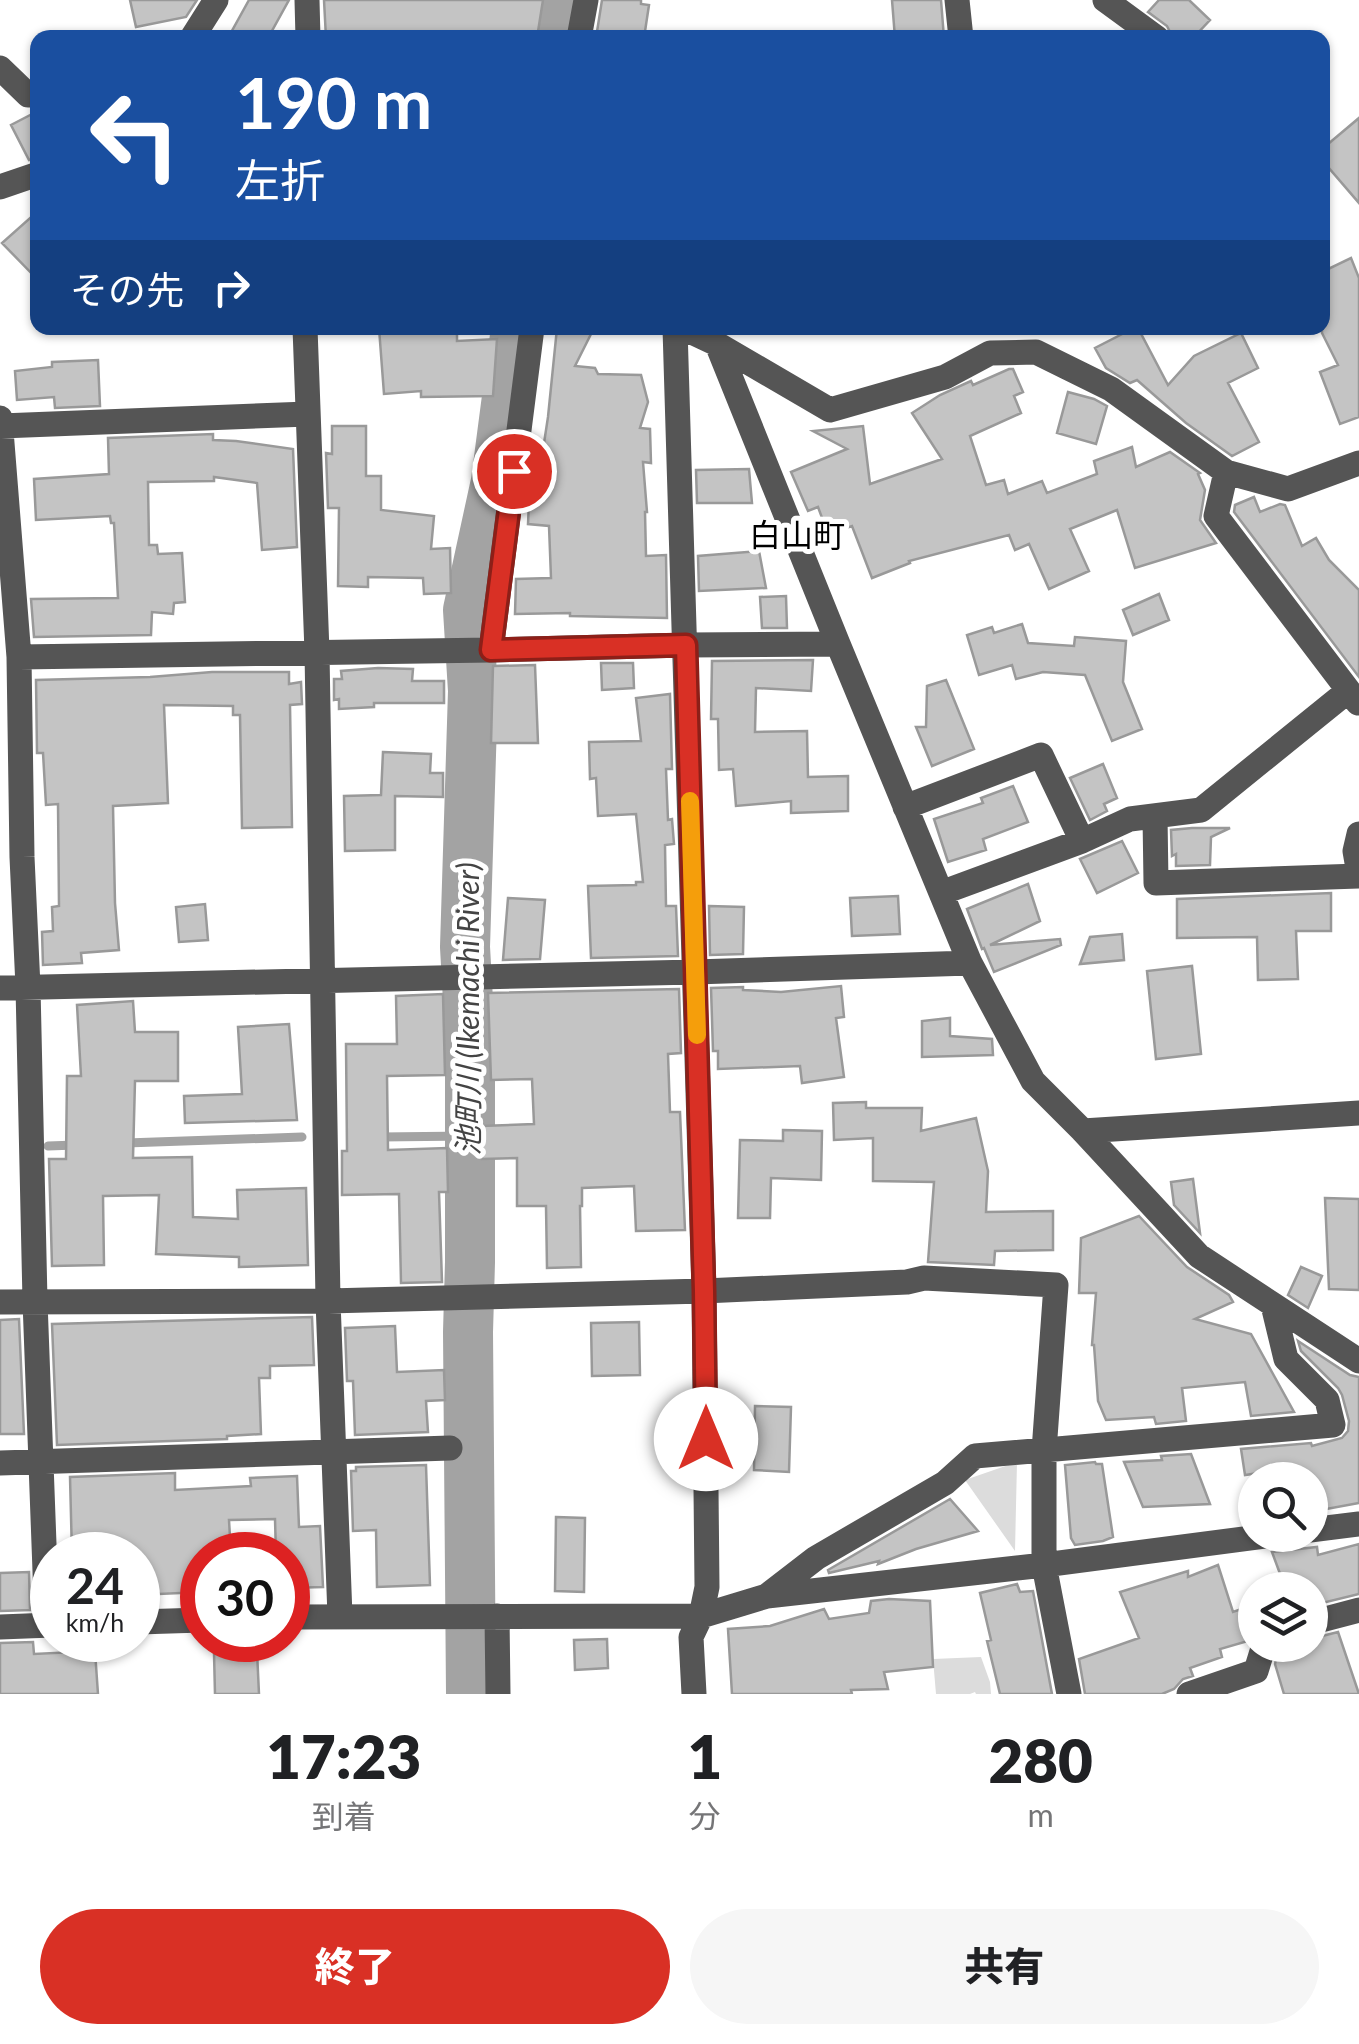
<!DOCTYPE html>
<html lang="ja">
<head>
<meta charset="utf-8">
<style>
	body { margin:0; font-family:Lato,"Noto Sans JP",sans-serif; background:#f6f6f6; color:#202124; height:100vh; display:flex; flex-direction:column; font-size:38px; white-space:nowrap }
	* { box-sizing:border-box; margin:0 }
	p { font-size:32px; color:#757577 }
	.icon { flex:none; width:55px; height:55px; fill:none; stroke:currentColor; stroke-width:2; stroke-linecap:round; stroke-linejoin:round }
	.map { position:relative; height:1694px; overflow:hidden }
	.sheet { display:flex; flex-direction:column; background:#fff; flex:1 }
	.sheet>* { flex:none }
	.top-card { position:absolute; left:30px; top:30px; width:1300px; height:305px; border-radius:20px; box-shadow:0 2px 8px #0004; background:#1a4fa0; color:#fff; overflow:hidden }
	.buttons { position:absolute; left:1238px; top:1462px; display:grid; gap:20px }
	.buttons a { display:grid; place-items:center; width:90px; height:90px; border-radius:50%; background:#fff; box-shadow:0 2px 8px #0004; font-size:50px }
	.speed { position:absolute; left:30px; top:1532px; display:flex; gap:20px; font-size:50px; font-weight:700; text-align:center }
	.speed>* { display:grid; place-content:center; width:130px; height:130px; border-radius:50%; background:#fff; box-shadow:0 2px 8px #0004; line-height:1 }
	.speed small { font-size:25px; font-weight:400 }
	.speed .limit { border:15px solid #d22; background:#fff; color:#111 }
	.pin { position:absolute; display:grid; place-items:center; width:85px; height:85px; color:#fff; margin:-42px; border:5px solid #fff; border-radius:50%; box-shadow:0 2px 10px #0007 }
	.me { position:absolute; width:110px; margin:-55px; rotate:0deg; stroke-linejoin:round; filter:drop-shadow(0 0 8px #0008) }
	.turn { display:flex; align-items:center; gap:35px; height:210px; padding:0 40px; font-size:45px }
	.turn .icon { width:130px; height:130px; stroke-width:2.5 }
	.turn b { display:block; font-size:70px; line-height:85px }
	.then { display:flex; align-items:center; height:95px; padding:0 40px; background:#0003; gap:20px; font-size:38px }
	.eta { display:flex; justify-content:space-evenly; align-items:center; height:170px; text-align:center }
	.eta b { font-size:60px; font-weight:800; line-height:70px }
	.cta { display:flex; gap:20px; margin-top:auto; padding:20px 40px }
	.cta a { flex:1; height:115px; border-radius:60px; background:#d93025; color:#fff; font-size:40px; font-weight:800; line-height:115px; text-align:center }
	.cta a+a { background:#f6f6f6; color:#202124 }
	.map>svg:first-child { display:block }
	.green { fill:#dcdcdc }
	.lines { fill:none; stroke-linecap:round; stroke-linejoin:round }
	.stream { stroke:#a3a3a3; stroke-width:9 }
	.river { stroke:#a3a3a3; stroke-width:50 }
	.building { fill:#c4c4c4; stroke:#999; stroke-width:2.5 }
	.minor { stroke:#555; stroke-width:25 }
	.route-casing { stroke:#8d1f18; stroke-width:25 }
	.route { stroke:#d93025; stroke-width:18 }
	.slow { stroke:#f59e0b; stroke-width:18 }
	.labels { text-anchor:middle; stroke-width:10; stroke-linejoin:round; paint-order:stroke }
	.water-label { font-size:30px; font-style:italic; fill:#444; stroke:#fff }
	.quarter-label { font-size:32px; fill:#000; stroke:#fff }
</style>
</head>
<body>
<div class="map">
<svg width="1359" height="1694" viewBox="0 0 1359 1694">
	<rect width="100%" height="100%" fill="#fff"/>
	<path class="green" d="M1017,1462L1015,1551L965,1480Z
		M981,1657L990,1682L991,1694H976L975,1692L970,1694H936L933,1659Z"/>
	<g class="lines">
		<path class="stream" d="M380,1137L470,1136
			M126,1143L302,1137
			M48,1146L76,1145"/>
		<path class="river" d="M553,38L560,0
			M471,1694L468,1332L470,1262V1036L465,947L473,691L468,610L496,481L516,328"/>
	</g>
	<path class="building" d="M130,0H197L186,17L136,27Z
		M249,0H289L268,38H228Z
		M324,0H543L537,38H326Z
		M602,0H641V4L649,5L644,38H596Z
		M892,0H941L944,38H895Z
		M1159,0H1189L1210,20L1193,38H1173L1167,26L1148,12Z
		M38,111V158L29,160L11,125Z
		M1359,118V203L1322,160V149Z
		M38,211V280L2,243Z
		M1351,258L1359,278V417L1340,424L1320,372L1338,365L1322,333V320L1327,317L1326,270Z
		M379,328H457V341L497,339L493,396L421,397V391L384,394Z
		M557,328H594L575,366L595,368L598,374L641,375L648,402L640,428L650,429L651,463L643,462L647,512H645L646,556L666,555L667,618L570,616V613L515,614L516,579L551,578L549,526L528,524L529,502H535L548,417Z
		M1134,328H1138L1168,385L1194,356L1241,333L1258,368L1228,383L1259,442L1232,456L1186,423L1137,380L1130,383L1106,368L1095,348Z
		M98,360L100,406L55,408L54,397L17,400L15,371L52,367V362Z
		M1009,369H1013L1023,392L1014,396L1021,413L970,436L986,485L1004,480L1008,494L1042,481L1047,493L1097,474L1094,461L1132,447L1136,467L1170,452L1200,473L1198,474L1205,490L1200,520L1216,543L1135,568L1117,510L1070,529L1089,571L1049,589L1029,544L1015,550L1009,535L909,561L910,563L872,578L852,526L828,534L818,507L808,511L791,472L847,449L813,431L863,426L870,484L942,459L912,413L940,395L971,381L973,385Z
		M1068,392L1094,399L1107,406L1096,444L1057,433Z
		M332,426H366V476H381V510L434,516L431,549L450,548L451,593L424,594L423,578L368,577V587L338,586L339,508H328L326,453L332,454Z
		M213,434V440L236,441L293,449L297,547L262,550L257,483L214,477V481L148,482L149,545H157L158,554L182,553L185,602L174,603L173,614L152,612L151,635L34,637L31,599L118,598L114,523H111L110,516L36,520L34,479L109,474L108,438Z
		M749,469L752,503H697L696,470Z
		M1254,497L1260,512L1280,504L1285,505L1302,546L1316,538L1329,560L1359,590V677L1234,512L1235,505Z
		M759,551L766,588L699,591L698,556Z
		M1159,594L1169,620L1133,635L1123,610Z
		M786,596L787,628H762L760,597Z
		M1022,624L1028,643L1074,646L1075,637L1126,641L1123,682L1142,729L1112,741L1085,675L1043,672L1016,679L1012,665L979,675L967,635L992,627L994,633Z
		M813,660L811,691L756,688L755,732L807,731L808,777L848,776V811L791,813V801L736,806L733,769L719,770L718,719H711L712,661Z
		M601,663H633L634,688L602,690Z
		M535,665L538,743H491L493,666Z
		M378,668L413,669L412,681H444V703H374V707L339,709V699L334,700V679H342L341,671Z
		M212,672H289V684L301,682L302,704L290,705L292,827L242,828L240,715H233V706L164,705L168,803L113,806L115,903L119,950L81,953L82,963L43,965L42,932L53,931L52,907L59,906L58,804L46,805L43,753H37L36,680L150,677Z
		M946,680L974,749L932,766L916,727H926L927,686Z
		M670,694L672,769H666L668,820L672,819L674,844L665,845L666,906H676L678,956L591,958L588,886L636,885V882H643L636,814L598,816L596,778L590,779L589,742L641,741L636,698Z
		M383,752L431,754L430,773H443V797L395,796V850L345,851L344,796L381,795Z
		M1103,764L1117,798L1104,804L1107,811L1090,820L1070,778Z
		M1013,786L1028,822L983,839L986,850L948,862L934,819L983,803L981,798Z
		M1192,828H1230L1211,837L1210,865L1176,866V854L1172,856L1171,830Z
		M1122,841L1138,873L1097,893L1080,859Z
		M1028,884L1040,921L990,945L1060,939L1061,945L994,972L984,948L982,949L967,909Z
		M1331,893V931H1296L1298,979L1258,980L1257,937L1177,938V899Z
		M898,896L900,934L852,936L850,898Z
		M508,898L545,900L540,959L503,960Z
		M205,904L208,940L179,942L176,907Z
		M709,906L744,907L743,954L710,955Z
		M1122,934L1124,960L1080,964L1090,937Z
		M1192,966L1201,1054L1156,1059L1147,971Z
		M841,986L844,1017L836,1018L844,1077L802,1083L800,1066L718,1069V1051H713L711,988L743,987V990L781,992Z
		M679,989L681,1053L668,1054L670,1112H680L685,1230L636,1231L634,1186L582,1188V1206H580L581,1267L547,1268L546,1206H517V1158L482,1159L481,1126L534,1124L532,1079L491,1080L488,993Z
		M443,994L445,1075L387,1076L388,1150L447,1148L448,1192H439L442,1282L401,1283L399,1194L342,1195V1151H347L346,1044H397L396,996Z
		M133,1001L135,1032H178V1081H135L133,1158L192,1157L193,1217L238,1219L237,1190L306,1188L308,1265L239,1267V1257L156,1254L159,1195L103,1196L104,1265L52,1266L49,1159H66L67,1076H81L77,1005Z
		M950,1018V1036L992,1039L993,1055L922,1057V1021Z
		M289,1024L297,1120L185,1123L184,1096L242,1094L238,1027Z
		M866,1102V1108H922L921,1131L976,1118L988,1171L986,1212L1053,1211V1250L995,1251L994,1265L928,1262L934,1182L873,1181V1138L834,1140L833,1103Z
		M783,1130L822,1131L821,1180L771,1178L770,1218H738L740,1140L783,1141Z
		M1193,1179L1200,1233L1174,1205L1171,1182Z
		M1325,1198L1359,1199V1290L1329,1289Z
		M1139,1216L1187,1267L1229,1295L1233,1302L1195,1319L1251,1334L1294,1412L1251,1416L1245,1382L1182,1388L1186,1421L1156,1424L1154,1417L1106,1420L1098,1401L1094,1345H1092L1096,1293H1079L1081,1238Z
		M1301,1267L1322,1276L1308,1308L1288,1295Z
		M312,1317L314,1365L270,1366V1378H259L261,1434L227,1436V1439L57,1445L52,1324Z
		M19,1319L24,1434H0V1320Z
		M639,1322L640,1375L592,1376L591,1323Z
		M395,1326L397,1372L444,1370L445,1400L426,1401L428,1432L355,1435L353,1381H347L345,1328Z
		M1298,1341L1350,1375L1359,1377V1503L1310,1512V1480H1268L1266,1472L1245,1475L1241,1449L1311,1443L1312,1446L1342,1438L1348,1431L1349,1421L1342,1395L1338,1388L1301,1351Z
		M755,1406L791,1407L789,1472L754,1470Z
		M1191,1454L1210,1504L1143,1507L1124,1462L1162,1460L1161,1456Z
		M1095,1462L1096,1464H1102L1113,1537L1103,1541L1075,1545L1071,1538L1065,1465Z
		M426,1465L430,1585L377,1587L376,1530L353,1531L351,1471H356V1467Z
		M175,1473V1490L251,1486L250,1478L297,1476L299,1527L320,1526L323,1587L288,1588V1555H276L275,1519L229,1520L231,1555H202V1592L159,1594L158,1591L138,1592V1555H72L70,1477Z
		M950,1499L978,1531L916,1549L878,1564L879,1561L829,1573L828,1570Z
		M556,1517L585,1518L584,1592L555,1591Z
		M1359,1544V1594L1310,1606V1590H1286L1272,1552L1317,1547L1318,1555Z
		M1218,1565L1233,1612L1247,1607L1255,1629L1248,1641L1220,1649L1222,1657L1190,1668L1193,1676L1183,1679L1174,1689L1162,1694H1085L1079,1659L1139,1638L1120,1592L1188,1571V1577Z
		M29,1572L30,1610L0,1611V1573Z
		M1017,1584L1020,1592L1033,1591L1052,1694H1000L987,1641L991,1640L980,1593Z
		M889,1599L930,1601L933,1667L884,1672L888,1689L851,1690L852,1694H732L728,1629L770,1626L824,1609L829,1619L869,1613L871,1601Z
		M1338,1632L1359,1694H1284L1275,1664L1280,1645H1310V1639Z
		M607,1639L608,1668L575,1670L574,1640Z
		M33,1642L34,1654L95,1651L98,1694H0V1643Z
		M257,1651L259,1694H215L214,1653Z"/>
	<g class="lines">
		<path class="minor" d="M307,0L308,38
			M957,0L961,38
			M1105,0L1157,38
			M192,38L216,0
			M579,38L586,0
			M0,68L28,95H38
			M0,187L38,174
			M305,328L317,652L328,1301L340,1616
			M675,328L704,1291L707,1587L701,1616L691,1637L694,1694
			M683,328L717,344L830,410L945,377L990,353L1036,352L1111,389L1226,472L1288,489L1359,463
			M717,344L838,644L970,963L1033,1081L1083,1131L1199,1256L1359,1361
			M0,418L19,657L22,857L28,987L35,1301L47,1625
			M1,426L308,414
			M1226,472L1216,516L1358,703
			M491,650L532,328
			M19,657L491,650L686,645L838,644
			M905,807L1041,755L1082,841
			M1155,816L1156,883L1359,876
			M1359,834L1355,851L1359,874
			M941,893L1082,841L1130,819L1201,810L1348,691
			M0,988L695,972L970,963
			M1083,1131L1359,1113
			M0,1302L328,1301L704,1291L907,1282L924,1278L1056,1285L1044,1451V1565L1069,1694
			M0,1463L450,1448
			M1310,1530L1359,1524
			M768,1595L816,1558L945,1483L975,1456L1333,1425L1327,1400L1286,1359L1273,1305
			M497,1616L498,1694
			M288,1617L701,1616L767,1596L1044,1565L1274,1535
			M138,1622L202,1620
			M1310,1623L1359,1610
			M0,1627L52,1625
			M1189,1694L1256,1671L1264,1645"/>
	</g>
	<g class="lines">
		<g class="route-casing">
			<path id="route" d="M514,471L491,650L686,645L704,1291L706,1439"/>
		</g>
		<use href="#route" class="route"/>
		<path class="slow" d="M690,801L697,1035"/>
	</g>
	<g class="labels">
		<g class="water-label">
			<text transform="translate(469 1009) rotate(-90)" y="10">池町川 (Ikemachi River)</text>
		</g>
		<g class="quarter-label">
			<text x="797" y="547">白山町</text>
		</g>
	</g>
</svg>
<div class="buttons">
<a><svg class="icon" aria-label="search" viewBox="0 0 24 24"><circle cx="10" cy="10" r="6"/><path d="M15 15l6 6"/></svg></a>
<a><svg class="icon" aria-label="layers" viewBox="0 0 24 24"><path d="M12 4l9 5-9 5-9-5zM3 14l9 5 9-5"/></svg></a>
</div>
<div class="speed"><div>24<small>km/h</small></div><div class="limit">30</div></div>
<div class="pin" style="left:514px;top:471px;background:#d93025"><svg class="icon" aria-label="arrive" viewBox="0 0 24 24"><path d="M6 21V4h12l-3 4 3 4H6"/></svg></div>
<svg class="me" style="left:706px;top:1439px" viewBox="-20 -20 40 40"><circle r="19" fill="#fff"/><path d="M0-13L10 11 0 6-10 11z" fill="#d93025"/></svg>
<div class="top-card">
<div class="turn"><svg class="icon" aria-label="left" viewBox="0 0 24 24"><path d="M17 20v-9H6M10 6l-5 5 5 5"/></svg><div><b>190 m</b>左折</div></div>
<div class="then">その先<svg class="icon" aria-label="right" viewBox="0 0 24 24"><path d="M7 20v-9h11M14 6l5 5-5 5"/></svg></div>
</div>
</div>
<section class="sheet">
<div class="eta">
<div><b>17:23</b><p>到着</p></div>
<div><b>1</b><p>分</p></div>
<div><b>280</b><p>m</p></div>
</div>
<div class="cta"><a>終了</a><a>共有</a></div>
</section>
</body>
</html>
